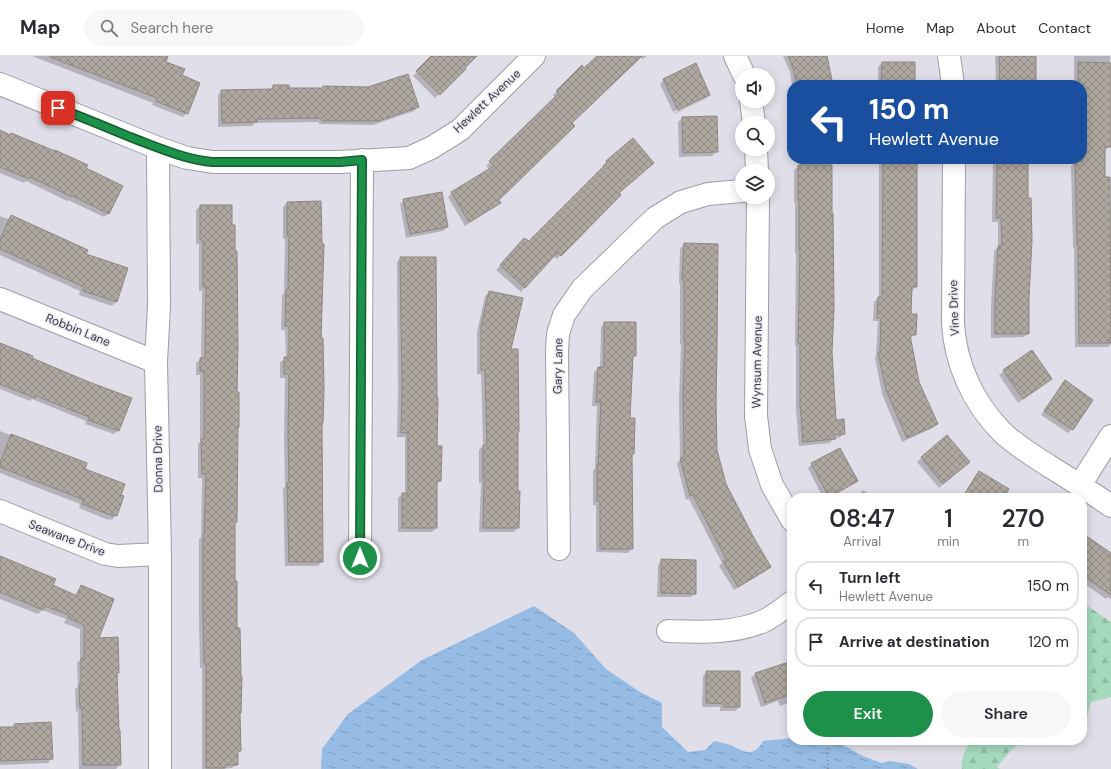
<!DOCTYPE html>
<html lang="en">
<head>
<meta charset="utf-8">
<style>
	body { margin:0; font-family:"DM Sans",sans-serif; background:#f7f7f7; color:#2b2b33; height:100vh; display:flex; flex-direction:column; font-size:15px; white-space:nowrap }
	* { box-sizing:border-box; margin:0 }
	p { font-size:13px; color:#7c7c81 }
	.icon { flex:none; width:22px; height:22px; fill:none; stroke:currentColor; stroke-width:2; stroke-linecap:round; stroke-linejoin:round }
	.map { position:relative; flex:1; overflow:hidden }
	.details { position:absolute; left:787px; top:437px; width:300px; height:252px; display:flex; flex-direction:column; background:#fff; border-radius:16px; box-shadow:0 2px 10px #0003 }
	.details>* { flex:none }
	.banner { position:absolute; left:787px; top:24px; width:300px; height:84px; border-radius:16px; box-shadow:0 2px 10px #0003; background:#1a4fa0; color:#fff; overflow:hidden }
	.fabs { position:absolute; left:735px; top:12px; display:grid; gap:8px }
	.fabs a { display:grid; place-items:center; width:40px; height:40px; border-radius:50%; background:#fff; box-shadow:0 2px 10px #0003; font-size:20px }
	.pin { position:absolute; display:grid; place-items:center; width:34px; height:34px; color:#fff; margin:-17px; border-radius:8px; box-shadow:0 2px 6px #0006 }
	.me { position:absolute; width:44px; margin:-22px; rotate:0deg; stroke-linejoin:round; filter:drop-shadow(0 0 3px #0008) }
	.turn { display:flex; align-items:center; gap:14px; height:84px; padding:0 16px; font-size:18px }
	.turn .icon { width:52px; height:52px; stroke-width:2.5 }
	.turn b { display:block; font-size:28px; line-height:34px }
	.eta { display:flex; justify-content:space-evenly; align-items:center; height:68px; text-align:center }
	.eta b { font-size:24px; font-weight:600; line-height:28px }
	.button { display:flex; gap:8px; margin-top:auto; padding:8px 16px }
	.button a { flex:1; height:46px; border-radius:24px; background:#1d9049; color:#fff; font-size:16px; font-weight:600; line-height:46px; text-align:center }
	.button a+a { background:#f7f7f7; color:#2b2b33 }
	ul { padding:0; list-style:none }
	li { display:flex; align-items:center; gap:12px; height:50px; margin:0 8px 6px; padding:0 8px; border:2px solid #e1e1e2; border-radius:16px }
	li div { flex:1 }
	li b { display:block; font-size:15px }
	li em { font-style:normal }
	header { display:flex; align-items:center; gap:24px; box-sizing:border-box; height:56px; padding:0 20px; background:#fff; border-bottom:1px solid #e1e1e2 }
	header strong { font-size:19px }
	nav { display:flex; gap:22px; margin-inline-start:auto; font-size:14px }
	.search { width:280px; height:36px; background:#f7f7f7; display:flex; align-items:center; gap:10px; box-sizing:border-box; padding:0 14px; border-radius:22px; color:#7c7c81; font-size:15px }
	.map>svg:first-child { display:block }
	.forest { fill:url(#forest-firs) }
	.water { fill:url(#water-ripples) }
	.shadow { fill:#0003; fill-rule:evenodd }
	.building { fill:url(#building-cross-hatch); stroke:#8e877f }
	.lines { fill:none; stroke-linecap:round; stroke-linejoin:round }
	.minor-casing { stroke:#9e9da7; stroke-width:24 }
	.path { stroke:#908f96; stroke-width:2.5; stroke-dasharray:1 3; stroke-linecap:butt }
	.minor { stroke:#fff; stroke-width:22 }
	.route-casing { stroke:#135e2f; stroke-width:10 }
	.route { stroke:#1d9049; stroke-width:7 }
	.labels { text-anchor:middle; stroke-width:3; stroke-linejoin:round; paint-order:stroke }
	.street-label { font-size:12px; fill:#3b3a3e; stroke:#edecf6 }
</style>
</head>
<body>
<header>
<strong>Map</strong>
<div class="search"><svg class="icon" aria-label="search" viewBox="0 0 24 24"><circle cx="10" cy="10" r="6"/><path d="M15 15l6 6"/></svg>Search here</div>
<nav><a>Home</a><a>Map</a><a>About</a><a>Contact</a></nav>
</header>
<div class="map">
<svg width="1111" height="713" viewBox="0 0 1111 713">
	<defs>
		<pattern id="forest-firs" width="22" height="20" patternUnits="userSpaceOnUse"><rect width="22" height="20" fill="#a4d9bb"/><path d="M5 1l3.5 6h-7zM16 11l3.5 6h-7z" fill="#8ebba2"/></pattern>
		<pattern id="water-ripples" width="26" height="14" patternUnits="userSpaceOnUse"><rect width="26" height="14" fill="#96bce5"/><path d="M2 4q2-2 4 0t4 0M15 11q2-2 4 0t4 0" fill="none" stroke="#7c9abb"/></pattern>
		<pattern id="building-cross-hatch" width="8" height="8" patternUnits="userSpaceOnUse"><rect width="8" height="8" fill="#afa8a0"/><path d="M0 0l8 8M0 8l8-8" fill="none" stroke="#908a84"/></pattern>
	</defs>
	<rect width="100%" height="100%" fill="#e0dfe9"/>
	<path class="forest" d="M1082,546L1111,566V641L1091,646L1085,668L1082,666Z
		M971,684H1025L1010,695L997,711L1000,713H962C960,704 966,692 971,684Z"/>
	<path class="water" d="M534,550L574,577L606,613L640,636L662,647V671L688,696L705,694L714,685C719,686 725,687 730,689C744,695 753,703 763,685L792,682V684L836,685L863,700L881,707L890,705L909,708L918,713H321L322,693L348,658L422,604Z"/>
	<path class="shadow" d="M32,0H164L165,6L181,20L187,57L183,61L152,49L153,47Z
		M433,0H476L464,12L465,13L435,42L413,20Z
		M598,0H647L643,3L640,0L571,67L498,144L500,147L495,151L465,170L448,141L452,137L490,114L486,110L555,42L553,39L582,11L584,14Z
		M783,0H824L832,29H792L790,16Z
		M995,0H1035V29H996Z
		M1074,0H1110L1109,41L1110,90L1104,95L1109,251H1111V288L1108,291H1075L1074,192H1073L1071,110L1073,108V103H1082V29H1074Z
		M882,7L914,29H878V11Z
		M664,24L709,39L705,43L674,58L660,28ZM706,40V42L674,57L673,56Z
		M273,30L288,33H322L323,31L418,51L414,55L373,69L319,68V66L255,67L252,70L218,71V39L222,35L269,34Z
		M682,62L717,95L712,100L679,101L678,66Z
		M0,75L9,80L11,78L85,112L109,157L104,161L68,144L67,145L26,125L24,127L0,117Z
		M632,83L618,138L620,139L557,203L553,200L521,236L496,214L520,187H529L604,112L602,110L606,106Z
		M800,103H831V296L835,365L844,378L839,382H834L830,387L799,390L796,353V290H795L796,197H795V147H794V114L800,110Z
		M879,103H916V230L912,235L910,258L915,278L910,283L918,326L937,368L933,372L902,386L882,338L875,302L876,300L878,265H873L874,246L879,241Z
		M993,103H1027L1028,277L1024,281L991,282V250L994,195L998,191V166H992Z
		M404,144L447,171L443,175L406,182L400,148Z
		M287,147L320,283L322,505L318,510H285L283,432L285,431L284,383L285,322H280V306L286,302L285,274H281L282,239L284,237L285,183H283V151Z
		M200,150L236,466L234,468V526L240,657L239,658L240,695L237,698V708L232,712L222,713H202V612H200L199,564V483L201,481L202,422H198V388L200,386V319H196V307L201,303L202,235H199V188H196V154Z
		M0,160L8,163L11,160L84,199L127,213L116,246L112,250L79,239L80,235L0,199Z
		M684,188L715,345L716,395L725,428L753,482L770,511L766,515L734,534L719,510L722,507L689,443L686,444L677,407L680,404L679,343L681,288H680V228H679L680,193Z
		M401,202L436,391L440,425L436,429V472L432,476H398V442L402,438H405V381H397L398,335L397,206Z
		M489,236L510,294L517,376V436H519L518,472L513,476H479L481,427H479V394L483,390L481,318H477V276L485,240Z
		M605,267L635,300L632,303L629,363L633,398L631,399L632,492L628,497L596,496V449H593V414L595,413L597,350H592L594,316L598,312H600L601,271Z
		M0,289L31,303L118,374L114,378L85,368L86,365L32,343L30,345L0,333Z
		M1032,295L1051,323L1018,347L999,319Z
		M1065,326L1072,373L1068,377L1041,359Z
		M0,375L86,408L84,413L120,440L116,459L112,464L109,463L108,464L79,452L80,448L0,417Z
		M947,380L964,410L939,432L917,406Z
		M812,408L857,425L852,429L829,442H823L808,412Z
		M979,416L1006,435L1017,442H962L975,420Z
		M863,434L876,442H857Z
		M1082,479L1111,498V543L1108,541L1106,543L1082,526Z
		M0,501L52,530L75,540L77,535L81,531L97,583L118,616L116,618L120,708L116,713H79L78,655L76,656L75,633L78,631L77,607L80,604V573L64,567L66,563L42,554L38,558L0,543Z
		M662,504L695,537L691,541H657L658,509Z
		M707,616L739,651L735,655H720V651H702L703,620Z
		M755,618L792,619V646L780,650L778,645L761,651L751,622Z
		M0,674L52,702L48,707L0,709Z"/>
	<path class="building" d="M50,0H168L166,6L185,13L182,19L200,27L188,58L156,45L157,42L50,1Z
		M431,0H477L465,12L466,13L440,39L416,15Z
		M597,0H642L572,67L575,70L499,144L501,147L469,166L451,136L494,110L489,105L559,37L556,35L582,9L584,12Z
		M788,0H827L833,29H797L793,12Z
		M999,0H1036V29H1000Z
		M882,6H915V29H881Z
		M1078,6L1111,7V91H1105V121H1110L1111,287H1079L1078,188H1077L1075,105H1082V29H1078Z
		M696,7L710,39L678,54L663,23Z
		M408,18L419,51L378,65H322V62L257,63V66L222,67L221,34L273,33V29H289V32H323V30L368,31Z
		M717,60L718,96L683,97L682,61Z
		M0,74L10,79L11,77L55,95V94L88,109L86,112L123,130L109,158L73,140L72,141L30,121L29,123L0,111Z
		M633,82L654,107L619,137L621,139L561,200L558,196L525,232L500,209L524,182L529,185L607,107L606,105Z
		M883,103H917V231H912L911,258H917L916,279H910L919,326L938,368L907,382L886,334L878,297L880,296L881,262H877L878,241H882Z
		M997,103H1028V142H1031L1032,184L1029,242V278H995V245L998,190H1002L1001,162H996Z
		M798,109H832V157H833L834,252L832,296L836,364L844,363L845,378L833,379L836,383L803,386L800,348V287H798L800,194H799V144H798Z
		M442,136L448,171L410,178L403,143Z
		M321,145L322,188H324L321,282H323L324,332L323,367H322L323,506H289L287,427H289L288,378L289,318H284V301H289V270H285L286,234H288L289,180H287V146Z
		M200,149H232V169H235V195H237L238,290L237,336H239V371H238L237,466H235V525H237V572H240L241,620H242L241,657H240L241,695H238V709H225V712H206V608H204L203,559V478H204L206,418H202L201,383H204V316L200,315V302H205L206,231H203V184H200Z
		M11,159L88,194L86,198L128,212L117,246L83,235L84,231L0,193V183Z
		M684,187L718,188L717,295L716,345L717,394L726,428L754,482L771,511L738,531L723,505H727L693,439L690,440L680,402L684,401L683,338L685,284H684V224H682Z
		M400,201H436L437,342H438L437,390H442L441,425H437V472H402V437H408V377H401L402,330Z
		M489,235L523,242L511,293H518L519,376H518V435H520L519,472H483L484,423H483V389H487L485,314H481V271Z
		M604,266H636V300H633L630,362H635L634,398H632L633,493H600V445H597V409H598L601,346H596L598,311H604Z
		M0,287L33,300L32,302L89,326L132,342L119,375L88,364L89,361L36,340L35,342L0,328Z
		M1032,294L1052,323L1023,343L1003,314Z
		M1065,324L1093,344L1073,374L1044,355Z
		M11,378L87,407L85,413L125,428L121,439L124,440L117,460L113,459V460L82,448L84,444L0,411V407Z
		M947,379L970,406L943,428L921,401Z
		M840,392L858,425L829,441L811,407Z
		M979,415L1009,433L1003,442H962Z
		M1082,477L1111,497V539L1082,519Z
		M0,500L56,523L53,529L77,540L81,529L114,543L99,582L118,581L119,617H117L119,674H120L121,709H83L82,652H80L79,628H81V602H84V569L68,562L69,559L45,550L43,554L0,536Z
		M661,503L696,504V538L661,537Z
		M789,606L792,616V638L765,647L755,617Z
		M706,615H740V651H724V648L706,647Z
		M51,666L53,703L0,705V671H14V668Z"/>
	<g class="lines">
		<g class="minor-casing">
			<path id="minor" d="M735,0L744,19
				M949,0L953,29
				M0,28L158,92L187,102L213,106H340L409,102L431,92L460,74L534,0
				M751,45L754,67
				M158,92L159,250L156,306L160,498V713
				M756,93L757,115
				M954,103L953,267C955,307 973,347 1002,376C1015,389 1034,400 1049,410C1070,423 1091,436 1111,450
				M758,141L756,360L760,393L772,429L792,464
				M0,243L156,306
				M1080,429L1111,380
				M0,455L105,498L118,500L160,498
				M559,493L557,295L558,278L564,259L582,233L655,162L681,146L708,138L742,135
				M360,502L362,104
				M668,575C699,576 737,578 766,564C775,559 784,552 792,546"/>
		</g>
		<path class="path" d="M827,684L828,713"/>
		<use href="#minor" class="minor"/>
	</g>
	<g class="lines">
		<g class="route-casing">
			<path id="route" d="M58,52C82,61 106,71 130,81C157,91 183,103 212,106H340L362,104L360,502"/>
		</g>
		<use href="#route" class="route"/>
	</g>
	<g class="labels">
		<g class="street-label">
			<text transform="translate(487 45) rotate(-43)" y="4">Hewlett Avenue</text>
			<text transform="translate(954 252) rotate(-92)" y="4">Vine Drive</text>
			<text transform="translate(78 274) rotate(22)" y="4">Robbin Lane</text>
			<text transform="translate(757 306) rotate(-89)" y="4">Wynsum Avenue</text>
			<text transform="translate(558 310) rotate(-89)" y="4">Gary Lane</text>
			<text transform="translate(158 403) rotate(-91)" y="4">Donna Drive</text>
			<text transform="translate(67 482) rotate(21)" y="4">Seawane Drive</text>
		</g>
	</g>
</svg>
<div class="fabs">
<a><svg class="icon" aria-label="sound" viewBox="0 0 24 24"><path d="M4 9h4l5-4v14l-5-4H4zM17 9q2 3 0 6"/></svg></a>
<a><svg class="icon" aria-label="search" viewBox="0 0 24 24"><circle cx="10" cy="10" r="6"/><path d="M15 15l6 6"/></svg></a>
<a><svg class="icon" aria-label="layers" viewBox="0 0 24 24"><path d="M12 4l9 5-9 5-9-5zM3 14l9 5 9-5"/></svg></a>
</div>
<div class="pin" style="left:58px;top:52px;background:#d93025"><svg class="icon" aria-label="arrive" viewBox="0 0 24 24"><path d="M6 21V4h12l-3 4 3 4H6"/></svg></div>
<svg class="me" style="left:360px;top:502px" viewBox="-20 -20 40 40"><circle r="17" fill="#1d9049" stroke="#fff" stroke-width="3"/><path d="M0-11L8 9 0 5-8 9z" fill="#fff"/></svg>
<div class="banner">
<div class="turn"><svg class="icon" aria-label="left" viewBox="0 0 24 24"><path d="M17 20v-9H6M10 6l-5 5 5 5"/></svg><div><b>150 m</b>Hewlett Avenue</div></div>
</div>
<section class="details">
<div class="eta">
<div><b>08:47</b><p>Arrival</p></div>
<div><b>1</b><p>min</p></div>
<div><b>270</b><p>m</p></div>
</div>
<ul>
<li><svg class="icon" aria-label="left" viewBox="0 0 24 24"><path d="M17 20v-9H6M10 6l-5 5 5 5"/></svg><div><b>Turn left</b><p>Hewlett Avenue</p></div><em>150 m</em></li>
<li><svg class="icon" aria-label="arrive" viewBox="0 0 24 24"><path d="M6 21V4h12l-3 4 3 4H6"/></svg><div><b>Arrive at destination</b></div><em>120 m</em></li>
</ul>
<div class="button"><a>Exit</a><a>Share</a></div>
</section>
</div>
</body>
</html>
